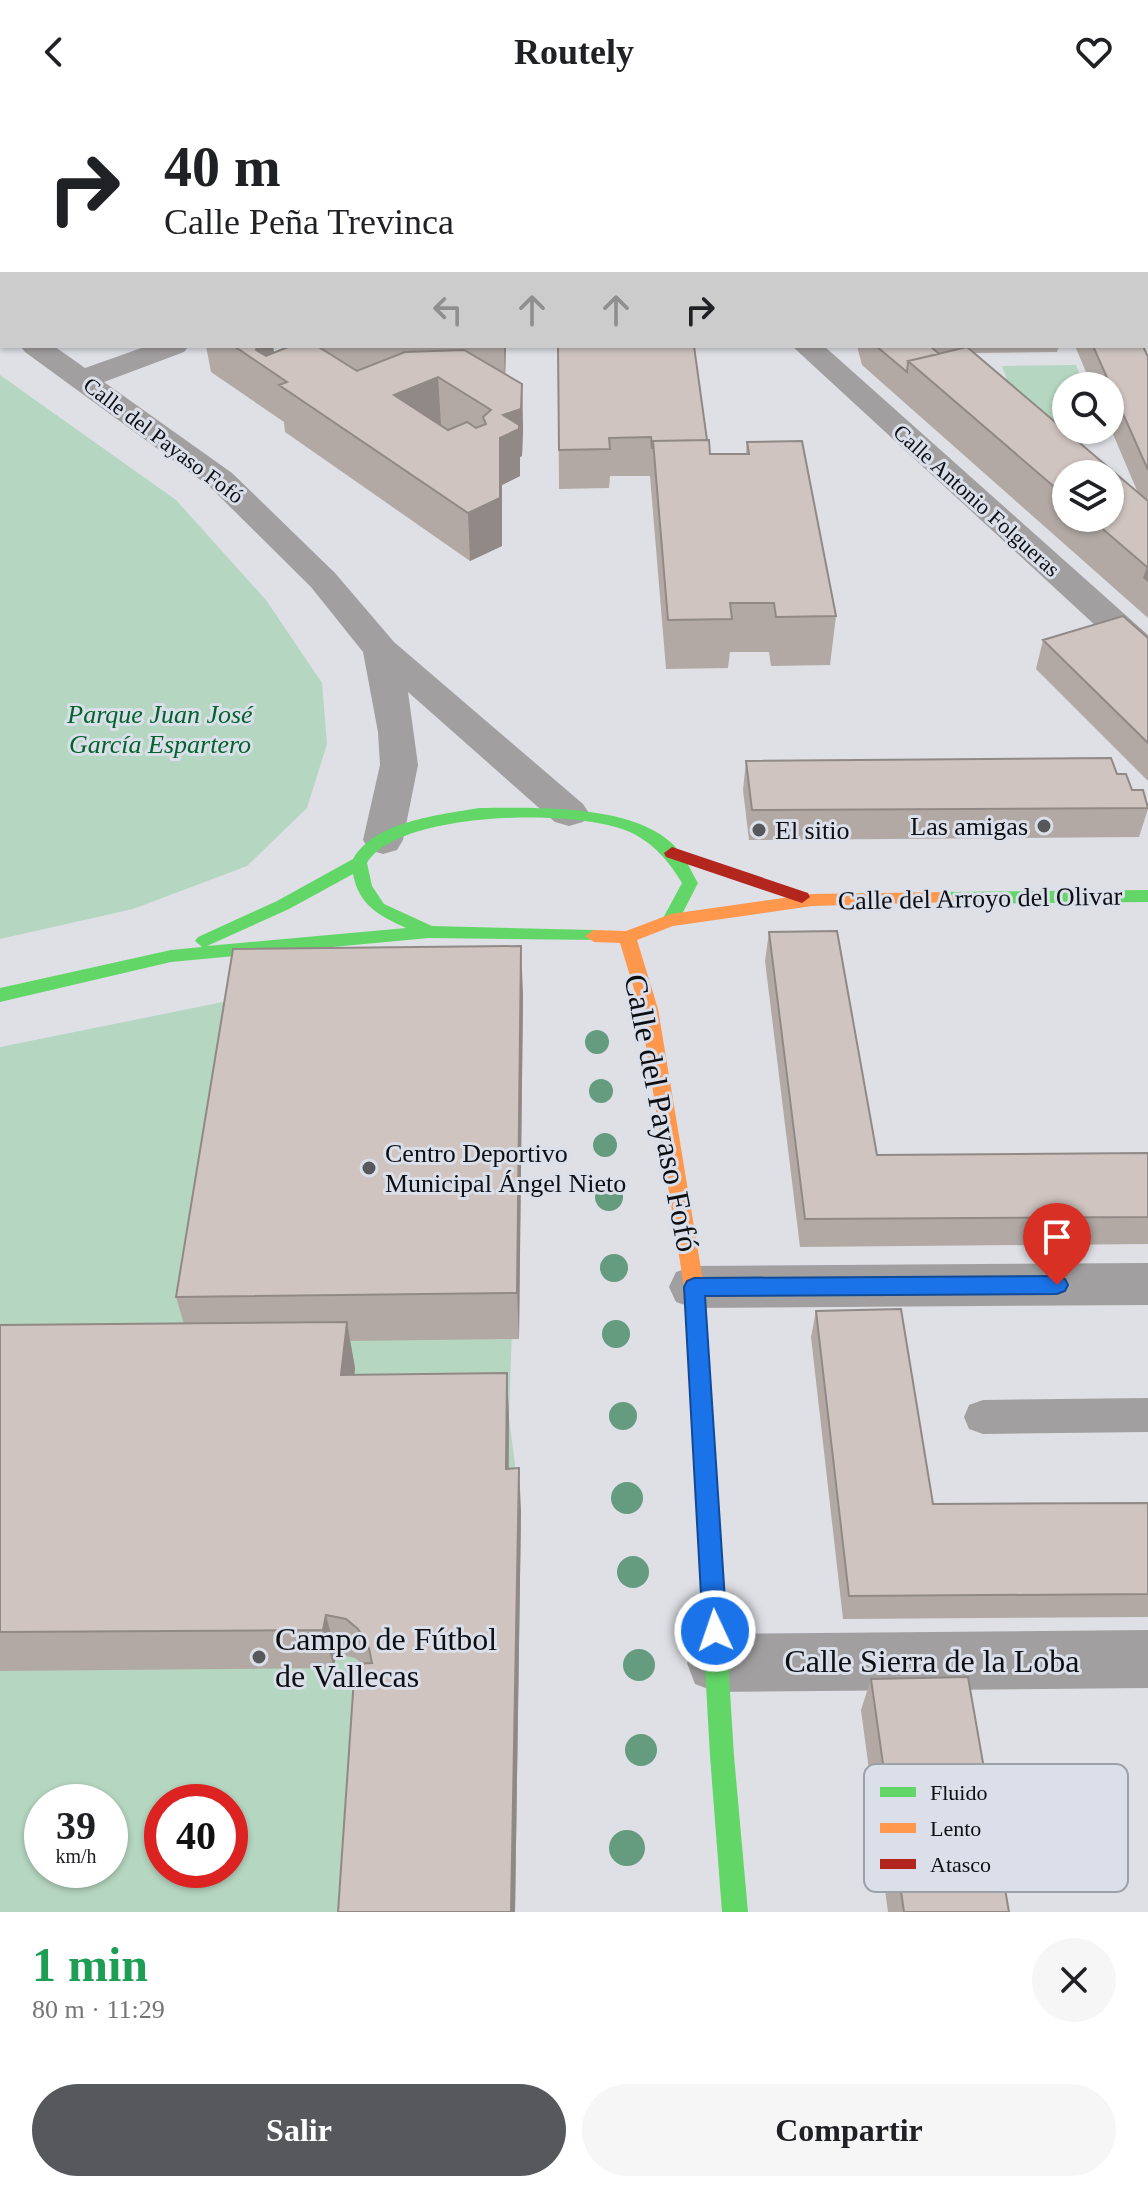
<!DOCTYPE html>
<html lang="es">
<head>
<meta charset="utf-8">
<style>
	body { margin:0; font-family:"Times New Roman",serif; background:#f6f6f6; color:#202124; height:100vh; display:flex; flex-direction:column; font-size:30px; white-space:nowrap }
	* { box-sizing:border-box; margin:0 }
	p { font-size:26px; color:#757577 }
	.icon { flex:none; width:44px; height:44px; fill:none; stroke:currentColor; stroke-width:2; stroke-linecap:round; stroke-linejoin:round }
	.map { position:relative; height:1808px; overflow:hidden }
	.drawer { display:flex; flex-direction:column; background:#fff; flex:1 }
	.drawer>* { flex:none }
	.guide { position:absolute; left:0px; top:0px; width:1148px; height:244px; box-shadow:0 2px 6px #0004; background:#fff; color:#202124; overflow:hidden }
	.tools { position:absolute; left:1052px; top:268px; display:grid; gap:16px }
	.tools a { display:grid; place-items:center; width:72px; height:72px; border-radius:50%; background:#fff; box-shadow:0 2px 6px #0004; font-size:40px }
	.speed { position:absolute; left:24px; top:1680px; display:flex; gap:16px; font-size:40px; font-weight:700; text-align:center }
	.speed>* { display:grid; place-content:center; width:104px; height:104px; border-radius:50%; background:#fff; box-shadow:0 2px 6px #0004; line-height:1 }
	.speed small { font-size:20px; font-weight:400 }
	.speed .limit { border:12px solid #d22; background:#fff; color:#111 }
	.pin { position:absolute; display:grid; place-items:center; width:68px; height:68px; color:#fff; margin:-82px -34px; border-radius:50% 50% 50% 0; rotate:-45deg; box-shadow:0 0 8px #0007 }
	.pin .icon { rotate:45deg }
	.me { position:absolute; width:88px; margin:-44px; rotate:357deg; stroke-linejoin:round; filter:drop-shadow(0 0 6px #0008) }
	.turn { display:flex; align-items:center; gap:28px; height:168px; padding:0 32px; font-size:36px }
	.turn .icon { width:104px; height:104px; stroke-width:2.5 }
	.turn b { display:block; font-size:56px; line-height:68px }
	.lanes { display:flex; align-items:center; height:76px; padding:0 32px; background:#0003; justify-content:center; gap:40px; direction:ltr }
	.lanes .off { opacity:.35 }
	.round { display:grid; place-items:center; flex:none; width:84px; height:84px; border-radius:42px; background:#f6f6f6 }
	.headline { display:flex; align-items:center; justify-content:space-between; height:136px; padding:0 32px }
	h1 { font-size:48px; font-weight:700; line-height:60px; color:#1e9e55 }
	.button { display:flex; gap:16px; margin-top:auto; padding:16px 32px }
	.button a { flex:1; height:92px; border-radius:48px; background:#56585c; color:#fff; font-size:32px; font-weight:700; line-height:92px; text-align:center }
	.button a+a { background:#f6f6f6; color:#202124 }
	header { display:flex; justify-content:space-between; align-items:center; height:104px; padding:0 32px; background:#fff; font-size:36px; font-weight:700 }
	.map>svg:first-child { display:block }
	.green { fill:#b5d6c0; fill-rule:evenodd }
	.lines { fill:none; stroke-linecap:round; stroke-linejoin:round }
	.lane { fill:#a19fa0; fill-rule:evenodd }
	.street { fill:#a19fa0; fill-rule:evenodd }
	.fast { fill:#63d668; fill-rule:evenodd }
	.slow { fill:#ff974d; fill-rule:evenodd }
	.jam { fill:#b3261e; fill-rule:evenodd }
	.tree { fill:#659b7f }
	.wall { fill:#b2a9a5; fill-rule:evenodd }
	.shaded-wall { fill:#918986 }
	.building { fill:#cfc4c0; stroke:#918986; stroke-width:2; fill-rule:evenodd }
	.route { fill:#1a73e8; stroke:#114b97; stroke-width:2 }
	.poi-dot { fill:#56585c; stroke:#dadfe9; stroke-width:3 }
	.labels { text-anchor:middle; stroke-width:6; stroke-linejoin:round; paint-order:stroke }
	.far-street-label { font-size:22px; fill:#0d0f12; stroke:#dadfe9 }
	.park-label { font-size:26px; font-style:italic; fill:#02632b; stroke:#dadfe9 }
	.poi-label { font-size:26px; fill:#0d0f12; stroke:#dadfe9; text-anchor:start }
	.street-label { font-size:26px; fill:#0d0f12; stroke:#dadfe9 }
	.near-street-label { font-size:32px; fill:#0d0f12; stroke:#dadfe9 }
	.near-poi-label { font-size:32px; fill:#0d0f12; stroke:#dadfe9; text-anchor:start }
	.key { fill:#dadfe9; stroke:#9ca1a8; stroke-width:2 }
	.key-label { font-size:22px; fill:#0d0f12 }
</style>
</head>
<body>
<header><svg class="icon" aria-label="back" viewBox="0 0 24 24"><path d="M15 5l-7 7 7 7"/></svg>Routely<svg class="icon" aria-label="heart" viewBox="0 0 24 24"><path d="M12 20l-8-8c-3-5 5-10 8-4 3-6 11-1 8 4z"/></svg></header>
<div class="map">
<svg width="1148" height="1808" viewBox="0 0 1148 1808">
	<rect width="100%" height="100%" fill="#dee0e6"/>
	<path class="green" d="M1076,261L1085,282H1066V326H1104L1106,332L1028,333L1002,262Z
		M0,271L176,396L266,496L322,579L327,640L307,704L247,762L133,805L0,835Z
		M523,891L509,1314L521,1407L515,1808H0V943L243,894ZM42,1698H110V1766H42ZM162,1698H230V1766H162Z"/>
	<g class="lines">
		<path class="lane" d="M1146,66H1148V78H1146Z
			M1148,1294V1328L983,1330L969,1325L964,1313L969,1301L983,1296Z"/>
		<path class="street" d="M305,0H331L333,2H307Z
			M1146,16H1148V33H1146Z
			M0,209L2,210V228L0,227Z
			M1146,219L1148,220V241L1146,240Z
			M20,242H54L85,264L147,242H189L184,248L104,278L232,369L335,469L394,538L583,700L589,709L583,718L569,722L555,718L408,588L418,661L403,736L397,746L383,750L369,746L363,736L380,661L378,628L363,548L311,483L210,383L25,248Z
			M792,242H824L1148,531V561L1135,558Z
			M1148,1159V1201L694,1204L676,1198L669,1183L676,1168L694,1162Z
			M1148,1526V1584L716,1588L695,1580L687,1559L695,1538L716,1530Z"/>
		<path class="fast" d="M479,704C535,704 641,699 679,747C687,757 692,769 698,779L677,820H665L662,816L682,779C669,758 657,743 636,731C588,703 398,706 367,759L372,782L384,800L432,822L594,826L603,832L600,836L429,834L171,858L0,898V884L171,846L202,843L195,837L198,833L277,797L353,755C375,717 439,711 479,704ZM353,770C359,801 378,811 406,824L207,842L289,805Z
			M1148,786V798L947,800L939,794L947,788Z
			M702,1305L710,1308L713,1315L734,1652L748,1808H722L710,1652L691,1315L694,1308Z"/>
		<path class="slow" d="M947,788L955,794L953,798L812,802L673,822L637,836L658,905L704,1183L713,1315L710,1322L702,1325L694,1322L691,1315L684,1183L640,905L620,839L594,838L585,832L594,826L626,827L671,810L812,790Z"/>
		<path class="jam" d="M672,743L808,789L810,793L802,799L666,753L664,749Z"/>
	</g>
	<g class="tree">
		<circle cx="597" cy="938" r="12"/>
		<circle cx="601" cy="987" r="12"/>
		<circle cx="605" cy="1041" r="12"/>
		<circle cx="609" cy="1093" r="14"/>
		<circle cx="614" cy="1164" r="14"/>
		<circle cx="616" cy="1230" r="14"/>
		<circle cx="623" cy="1312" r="14"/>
		<circle cx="627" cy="1394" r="16"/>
		<circle cx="633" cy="1468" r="16"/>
		<circle cx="639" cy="1561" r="16"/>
		<circle cx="641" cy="1646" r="16"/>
		<circle cx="627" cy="1744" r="18"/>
	</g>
	<path class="wall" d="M0,0H294V2H2V62H0Z
		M460,0H586L587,2H460Z
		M842,0H1122L1123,2H841Z
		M1146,77H1148V177L1146,173Z
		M206,242H273L274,248L288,242H506L505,270L522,280L523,327L522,352L520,353V372L502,381V442L470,457L285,328L284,318L211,268Z
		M558,242L707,336L710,350H746L747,338L836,512L830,561L771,562L769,548H730L728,564L666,565L650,372H610L609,384L559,385Z
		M857,242H1059L1057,248L974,249L1138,389L1110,323V282H1092L1075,242H1143L1148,253V395H1145L1148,397V514L862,261ZM1066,370L1110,414H1066Z
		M1148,534V677L1036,565L1043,536Z
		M746,657L1117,670L1148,702V705L1139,733L749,736L743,686Z
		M769,828L877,1051L1148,1049V1140L800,1143L765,857Z
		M523,891L519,1235L350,1237L355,1264L354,1271L507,1269L509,1314V1365L521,1407L515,1808H338L362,1560L355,1554L336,1550L334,1564L0,1567V1221L184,1220L176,1193Z
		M816,1207L933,1400L1148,1399V1513L843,1515L811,1233Z
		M871,1575L1009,1808H888L861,1606Z"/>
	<path class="shaded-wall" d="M257,242H273L274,249L269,266L256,246Z
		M504,242H506L505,279Z
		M438,273L441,320L398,338L394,291Z
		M522,280L523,327L522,352L520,353V372L502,381V442L470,457L468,409L500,334L503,311Z
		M1147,463H1148V478L1143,474Z
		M521,842L523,891L519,1235L517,1189Z
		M347,1218L355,1264L350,1315L341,1271Z
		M507,1269L509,1314L508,1407L506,1365Z
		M519,1364L521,1407L515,1808H511Z
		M326,1511L336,1550L334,1564L323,1526Z"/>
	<path class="building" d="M0,0H287V2H2V20H0Z
		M479,0H586L587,2H479Z
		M863,0H1040L1041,2H863Z
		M1070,0H1122L1123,2H1070Z
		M1146,77H1148V138L1146,134Z
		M234,242H257L256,246L266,252L288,243L317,242L357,267L405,248L464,246L522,280L521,305L503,311L519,321V325L500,334V394L468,409L279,281L287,278ZM438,273L491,306L483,313L486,320L476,324L467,318L448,326L394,291Z
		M558,242H694L707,336L653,337L652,345L651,333L609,334L610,345L559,346Z
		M876,242H930L939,250L908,257L907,268Z
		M1093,242H1143L1148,253V366Z
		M967,243L1148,397V463H1147L1090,414H1110V370H1066V393L908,257Z
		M709,336L710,350H749L747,338L802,337L836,512L776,513L774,499H730L732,515L668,516L653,337Z
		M1123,512L1148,534V639L1043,536Z
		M1111,654L1117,670H1126L1132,686H1143L1148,704L752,706L746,657Z
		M837,827L877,1051L1148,1049V1113L805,1115L769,828Z
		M521,842L517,1189L176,1193L233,845Z
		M901,1205L933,1400L1148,1399V1490L849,1492L816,1207Z
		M347,1218L341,1271L507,1269L506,1365L519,1364L511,1808H338L355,1560L372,1559L369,1544L358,1525L346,1515L326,1511L323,1526L0,1528V1221Z
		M968,1573L1009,1808H904L871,1575Z"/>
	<path class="route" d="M1057,1172L1065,1175L1068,1181L1065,1187L1057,1190L705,1192L727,1527L723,1536L715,1539L706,1536L703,1527L684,1183L687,1177L694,1174Z"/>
	<g class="poi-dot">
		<circle cx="1044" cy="722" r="8"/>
		<circle cx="759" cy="726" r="8"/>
		<circle cx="369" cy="1064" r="8"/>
		<circle cx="259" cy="1553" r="8"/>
	</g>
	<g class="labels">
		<g class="far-street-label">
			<text transform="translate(164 336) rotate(37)" y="8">Calle del Payaso Fofó</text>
			<text transform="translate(977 396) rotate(42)" y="8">Calle Antonio Folgueras</text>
		</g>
		<g class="park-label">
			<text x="160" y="619">Parque Juan José<tspan x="160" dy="30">García Espartero</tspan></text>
		</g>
		<g class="poi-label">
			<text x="1028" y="731" text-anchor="end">Las amigas</text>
			<text x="775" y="735">El sitio</text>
			<text x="385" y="1058">Centro Deportivo<tspan x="385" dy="30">Municipal Ángel Nieto</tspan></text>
		</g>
		<g class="street-label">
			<text transform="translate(980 794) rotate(-1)" y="9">Calle del Arroyo del Olivar</text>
		</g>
		<g class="near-street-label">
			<text transform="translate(662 1009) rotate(79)" y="11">Calle del Payaso Fofó</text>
			<text x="932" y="1568">Calle Sierra de la Loba</text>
		</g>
		<g class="near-poi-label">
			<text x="275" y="1546">Campo de Fútbol<tspan x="275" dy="37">de Vallecas</tspan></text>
		</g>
	</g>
	<rect x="864" y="1660" width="264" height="128" rx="12" class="key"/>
	<rect x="880" y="1683" width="36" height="10" fill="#63d668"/>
	<rect x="880" y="1719" width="36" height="10" fill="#ff974d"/>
	<rect x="880" y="1755" width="36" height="10" fill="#b3261e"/>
	<g class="key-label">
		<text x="930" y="1696">Fluido</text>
		<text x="930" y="1732">Lento</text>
		<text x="930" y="1768">Atasco</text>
	</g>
</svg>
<div class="tools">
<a><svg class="icon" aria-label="search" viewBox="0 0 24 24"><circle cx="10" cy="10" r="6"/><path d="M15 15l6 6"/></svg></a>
<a><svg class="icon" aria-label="layers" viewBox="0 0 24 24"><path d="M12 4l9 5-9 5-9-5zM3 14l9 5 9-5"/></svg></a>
</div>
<div class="speed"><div>39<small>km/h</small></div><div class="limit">40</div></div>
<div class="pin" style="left:1057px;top:1181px;background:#d93025"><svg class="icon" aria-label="arrive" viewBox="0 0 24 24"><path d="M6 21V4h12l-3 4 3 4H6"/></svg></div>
<svg class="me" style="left:715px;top:1527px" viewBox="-20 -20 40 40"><circle r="17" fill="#1a73e8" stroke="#fff" stroke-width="3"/><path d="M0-11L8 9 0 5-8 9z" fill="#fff"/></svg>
<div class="guide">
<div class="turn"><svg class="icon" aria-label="right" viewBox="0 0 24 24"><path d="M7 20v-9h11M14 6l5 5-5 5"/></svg><div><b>40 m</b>Calle Peña Trevinca</div></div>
<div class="lanes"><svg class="icon off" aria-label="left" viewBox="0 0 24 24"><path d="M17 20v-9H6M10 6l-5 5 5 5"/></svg><svg class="icon off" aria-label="ahead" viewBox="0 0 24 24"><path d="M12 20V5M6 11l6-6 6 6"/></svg><svg class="icon off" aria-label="ahead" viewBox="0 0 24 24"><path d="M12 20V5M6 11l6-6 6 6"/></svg><svg class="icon" aria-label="right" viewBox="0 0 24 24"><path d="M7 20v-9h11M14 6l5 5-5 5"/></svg></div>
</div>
</div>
<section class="drawer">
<div class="headline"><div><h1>1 min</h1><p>80 m · 11:29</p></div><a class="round"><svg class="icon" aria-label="close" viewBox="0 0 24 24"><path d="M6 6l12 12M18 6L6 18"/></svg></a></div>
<div class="button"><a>Salir</a><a>Compartir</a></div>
</section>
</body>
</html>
